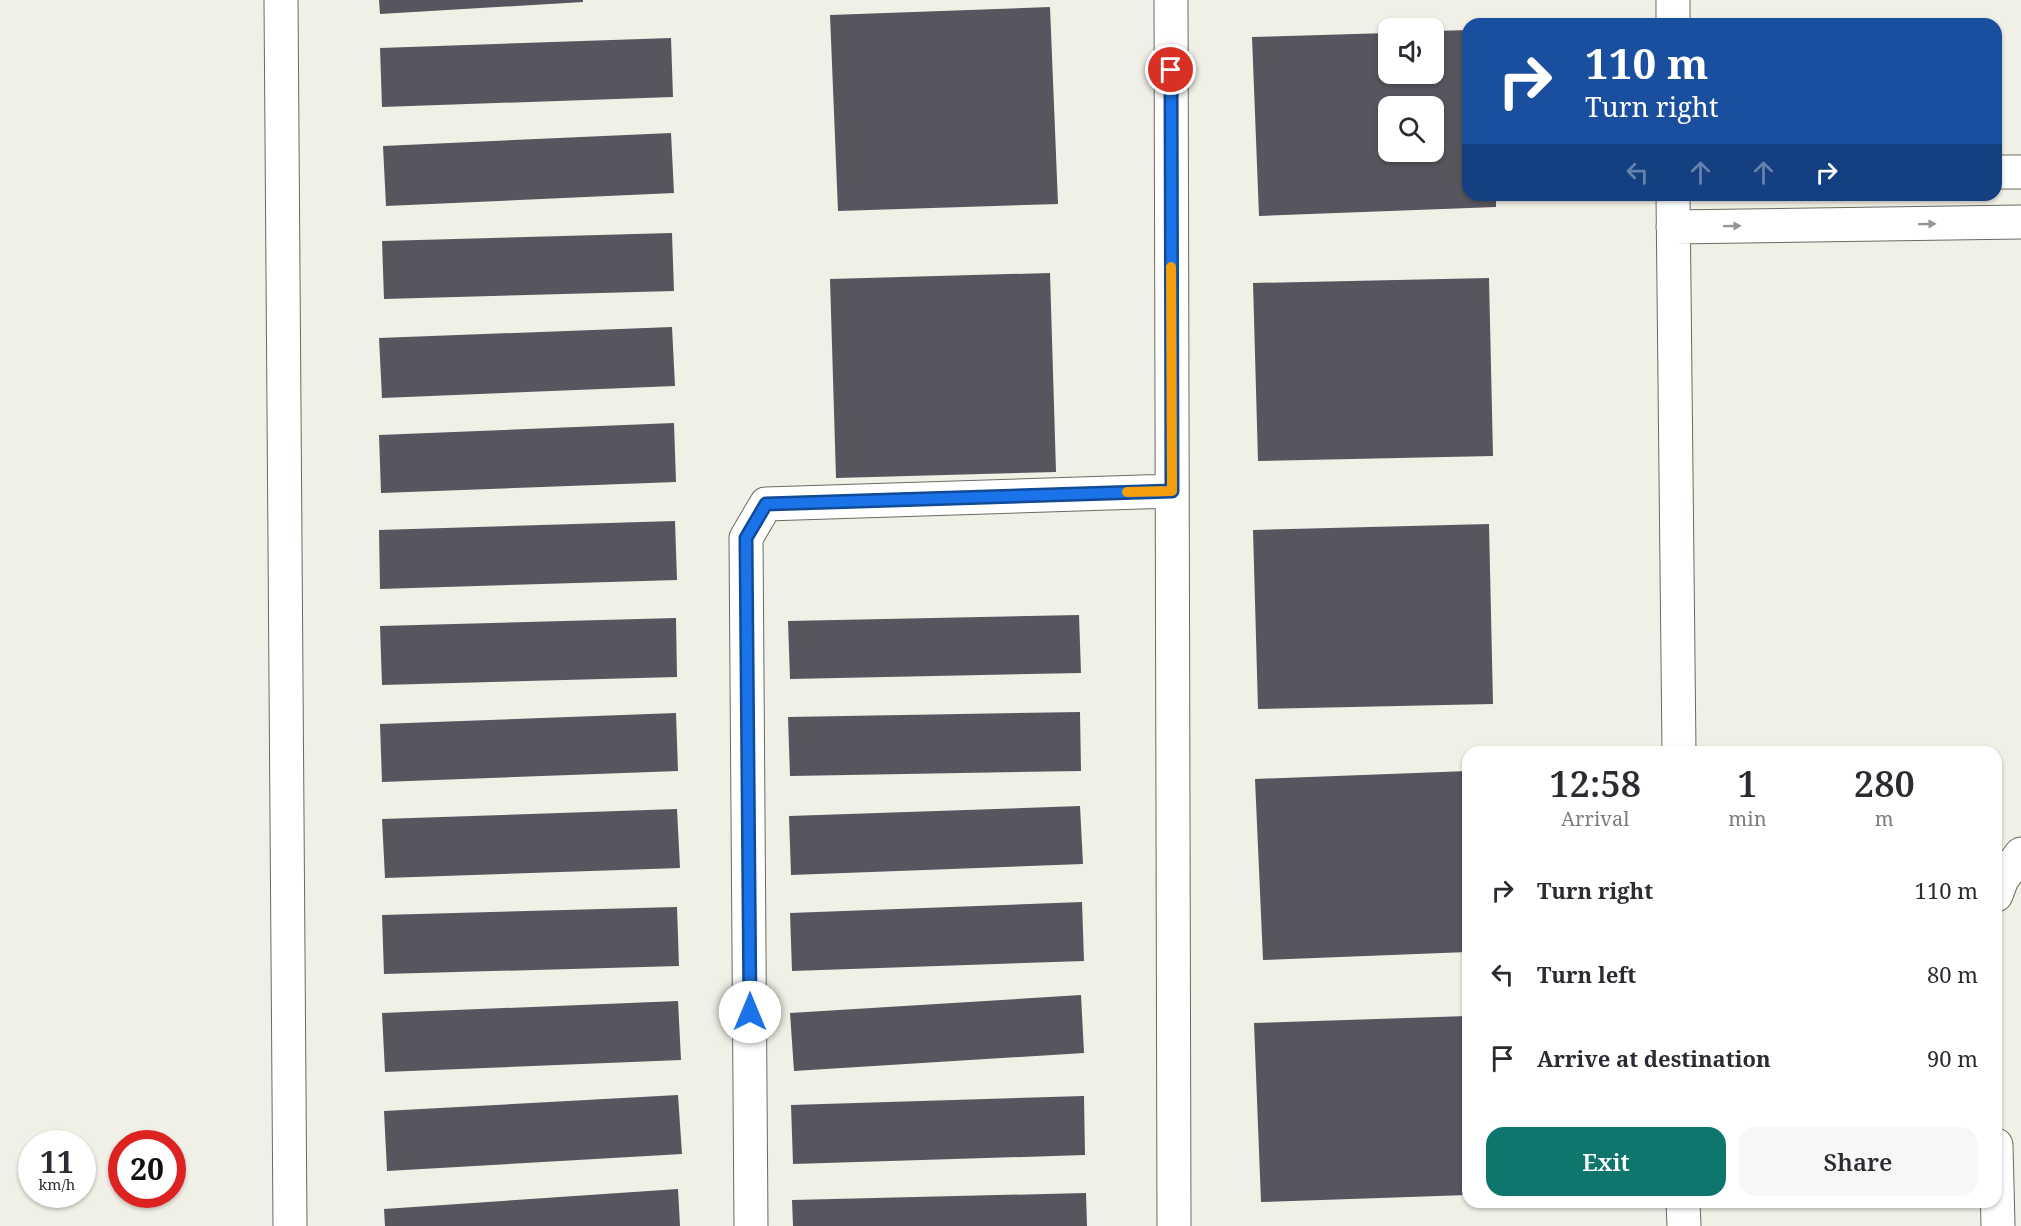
<!DOCTYPE html>
<html lang="en">
<head>
<meta charset="utf-8">
<style>
	body { margin:0; font-family:"Noto Serif",serif; background:#f7f7f7; color:#2b2b33; height:100vh; display:flex; flex-direction:column; font-size:22px; white-space:nowrap }
	* { box-sizing:border-box; margin:0 }
	p { font-size:20px; color:#7c7c81 }
	.icon { flex:none; width:33px; height:33px; fill:none; stroke:currentColor; stroke-width:2; stroke-linecap:round; stroke-linejoin:round }
	.map { position:relative; flex:1; overflow:hidden }
	.side { position:absolute; left:1462px; top:746px; width:540px; height:462px; display:flex; flex-direction:column; background:#fff; border-radius:18px; box-shadow:0 2px 4px #0004 }
	.side>* { flex:none }
	.guide { position:absolute; left:1462px; top:18px; width:540px; height:183px; border-radius:18px; box-shadow:0 2px 4px #0004; background:#1a4fa0; color:#fff; overflow:hidden }
	.fabs { position:absolute; left:1378px; top:18px; display:grid; gap:12px }
	.fabs a { display:grid; place-items:center; width:66px; height:66px; border-radius:12px; background:#fff; box-shadow:0 2px 4px #0004; font-size:30px }
	.speed { position:absolute; left:18px; top:1130px; display:flex; gap:12px; font-size:30px; font-weight:700; text-align:center }
	.speed>* { display:grid; place-content:center; width:78px; height:78px; border-radius:50%; background:#fff; box-shadow:0 2px 4px #0004; line-height:1 }
	.speed small { font-size:15px; font-weight:400 }
	.speed .limit { border:9px solid #d22; background:#fff; color:#111 }
	.pin { position:absolute; display:grid; place-items:center; width:51px; height:51px; color:#fff; margin:-26px; border:3px solid #fff; border-radius:50%; box-shadow:0 2px 6px #0007 }
	.me { position:absolute; width:66px; margin:-33px; rotate:0deg; stroke-linejoin:round; filter:drop-shadow(0 0 4px #0008) }
	.turn { display:flex; align-items:center; gap:21px; height:126px; padding:0 24px; font-size:27px }
	.turn .icon { width:78px; height:78px; stroke-width:2.5 }
	.turn b { display:block; font-size:42px; line-height:51px }
	.lanes { display:flex; align-items:center; height:57px; padding:0 24px; background:#0003; justify-content:center; gap:30px; direction:ltr }
	.lanes .off { opacity:.35 }
	.eta { display:flex; justify-content:space-evenly; align-items:center; height:102px; text-align:center }
	.eta b { font-size:36px; font-weight:600; line-height:42px }
	.button { display:flex; gap:12px; margin-top:auto; padding:12px 24px }
	.button a { flex:1; height:69px; border-radius:18px; background:#0f766e; color:#fff; font-size:24px; font-weight:600; line-height:69px; text-align:center }
	.button a+a { background:#f7f7f7; color:#2b2b33 }
	ul { padding:0; list-style:none }
	li { display:flex; align-items:center; gap:18px; height:84px; padding:0 24px }
	li div { flex:1 }
	li b { display:block; font-size:22px }
	li em { font-style:normal }
	.map>svg:first-child { display:block }
	.building { fill:#57565e; fill-rule:evenodd }
	.lines { fill:none; stroke-linecap:round; stroke-linejoin:round }
	.minor-casing { stroke:#6b6b62; stroke-width:35 }
	.minor { stroke:#fff; stroke-width:33 }
	.oneway { fill:#959593 }
	.route-casing { stroke:#114b97; stroke-width:15 }
	.route { stroke:#1a73e8; stroke-width:10 }
	.slow { stroke:#f59e0b; stroke-width:10 }
</style>
</head>
<body>
<div class="map">
<svg width="2021" height="1226" viewBox="0 0 2021 1226">
	<rect width="100%" height="100%" fill="#f0f0e6"/>
	<path class="building" d="M379,0H583V2L380,14Z
		M1050,7L1058,204L838,211L830,15Z
		M1468,30V195H1496V207L1259,216L1252,37L1389,33V74H1434V31ZM1389,106H1434V152H1389Z
		M671,38L673,97L382,107L380,48Z
		M671,133L674,193L386,206L383,146Z
		M672,233L674,291L384,299L382,241Z
		M1050,273L1056,472L836,478L830,279Z
		M1489,278L1493,456L1258,461L1253,283Z
		M672,327L675,386L382,398L379,338Z
		M674,423L676,482L381,493L379,435Z
		M675,521L677,580L380,589L379,530Z
		M1489,524L1493,704L1258,709L1253,530Z
		M1079,615L1081,673L790,679L788,621Z
		M676,618L677,677L382,685L380,626Z
		M1080,712L1081,771L790,776L788,717Z
		M676,713L678,771L382,782L380,724Z
		M1468,771V952L1263,960L1255,779Z
		M1080,806L1083,864L791,875L789,816Z
		M677,809L680,868L385,878L382,819Z
		M1082,902L1084,961L792,971L790,913Z
		M677,907L679,966L384,974L382,915Z
		M1081,995L1084,1053L794,1071L790,1013Z
		M678,1001L681,1060L385,1072L382,1013Z
		M1468,1016V1195L1261,1202L1254,1023Z
		M678,1095L682,1154L387,1171L384,1111Z
		M1084,1096L1085,1155L793,1164L791,1105Z
		M678,1189L680,1226H385L384,1209Z
		M1086,1193L1087,1226H793L792,1200Z"/>
	<g class="lines">
		<g class="minor-casing">
			<path id="minor" d="M281,0L290,1226
				M1171,0L1174,1226
				M1673,24V0
				M1996,172H2021
				M1673,195L1679,752
				M1673,227L2021,222
				M1996,895L2002,879L2021,854
				M1996,1145L1998,1226
				M1683,1202L1684,1226
				M751,1226L746,538L766,504L1172,491"/>
		</g>
		<use href="#minor" class="minor"/>
	</g>
	<defs><path id="oneway-solid" d="M-6-.8H1V-3.2L6.5 0L1 3.2V.8H-6Z" transform="scale(1.5)"/></defs>
	<g class="oneway">
		<use href="#oneway-solid" transform="translate(1927 224) rotate(-1)"/>
		<use href="#oneway-solid" transform="translate(1732 226) rotate(-1)"/>
	</g>
	<g class="lines">
		<g class="route-casing">
			<path id="route" d="M750,1012L746,538L766,504L1172,491L1171,70"/>
		</g>
		<use href="#route" class="route"/>
		<path class="slow" d="M1127,492L1172,491L1171,267"/>
	</g>
</svg>
<div class="fabs">
<a><svg class="icon" aria-label="sound" viewBox="0 0 24 24"><path d="M4 9h4l5-4v14l-5-4H4zM17 9q2 3 0 6"/></svg></a>
<a><svg class="icon" aria-label="search" viewBox="0 0 24 24"><circle cx="10" cy="10" r="6"/><path d="M15 15l6 6"/></svg></a>
</div>
<div class="speed"><div>11<small>km/h</small></div><div class="limit">20</div></div>
<div class="pin" style="left:1171px;top:70px;background:#d93025"><svg class="icon" aria-label="arrive" viewBox="0 0 24 24"><path d="M6 21V4h12l-3 4 3 4H6"/></svg></div>
<svg class="me" style="left:750px;top:1012px" viewBox="-20 -20 40 40"><circle r="19" fill="#fff"/><path d="M0-13L10 11 0 6-10 11z" fill="#1a73e8"/></svg>
<div class="guide">
<div class="turn"><svg class="icon" aria-label="right" viewBox="0 0 24 24"><path d="M7 20v-9h11M14 6l5 5-5 5"/></svg><div><b>110 m</b>Turn right</div></div>
<div class="lanes"><svg class="icon off" aria-label="left" viewBox="0 0 24 24"><path d="M17 20v-9H6M10 6l-5 5 5 5"/></svg><svg class="icon off" aria-label="ahead" viewBox="0 0 24 24"><path d="M12 20V5M6 11l6-6 6 6"/></svg><svg class="icon off" aria-label="ahead" viewBox="0 0 24 24"><path d="M12 20V5M6 11l6-6 6 6"/></svg><svg class="icon" aria-label="right" viewBox="0 0 24 24"><path d="M7 20v-9h11M14 6l5 5-5 5"/></svg></div>
</div>
<section class="side">
<div class="eta">
<div><b>12:58</b><p>Arrival</p></div>
<div><b>1</b><p>min</p></div>
<div><b>280</b><p>m</p></div>
</div>
<ul>
<li><svg class="icon" aria-label="right" viewBox="0 0 24 24"><path d="M7 20v-9h11M14 6l5 5-5 5"/></svg><div><b>Turn right</b></div><em>110 m</em></li>
<li><svg class="icon" aria-label="left" viewBox="0 0 24 24"><path d="M17 20v-9H6M10 6l-5 5 5 5"/></svg><div><b>Turn left</b></div><em>80 m</em></li>
<li><svg class="icon" aria-label="arrive" viewBox="0 0 24 24"><path d="M6 21V4h12l-3 4 3 4H6"/></svg><div><b>Arrive at destination</b></div><em>90 m</em></li>
</ul>
<div class="button"><a>Exit</a><a>Share</a></div>
</section>
</div>
</body>
</html>
